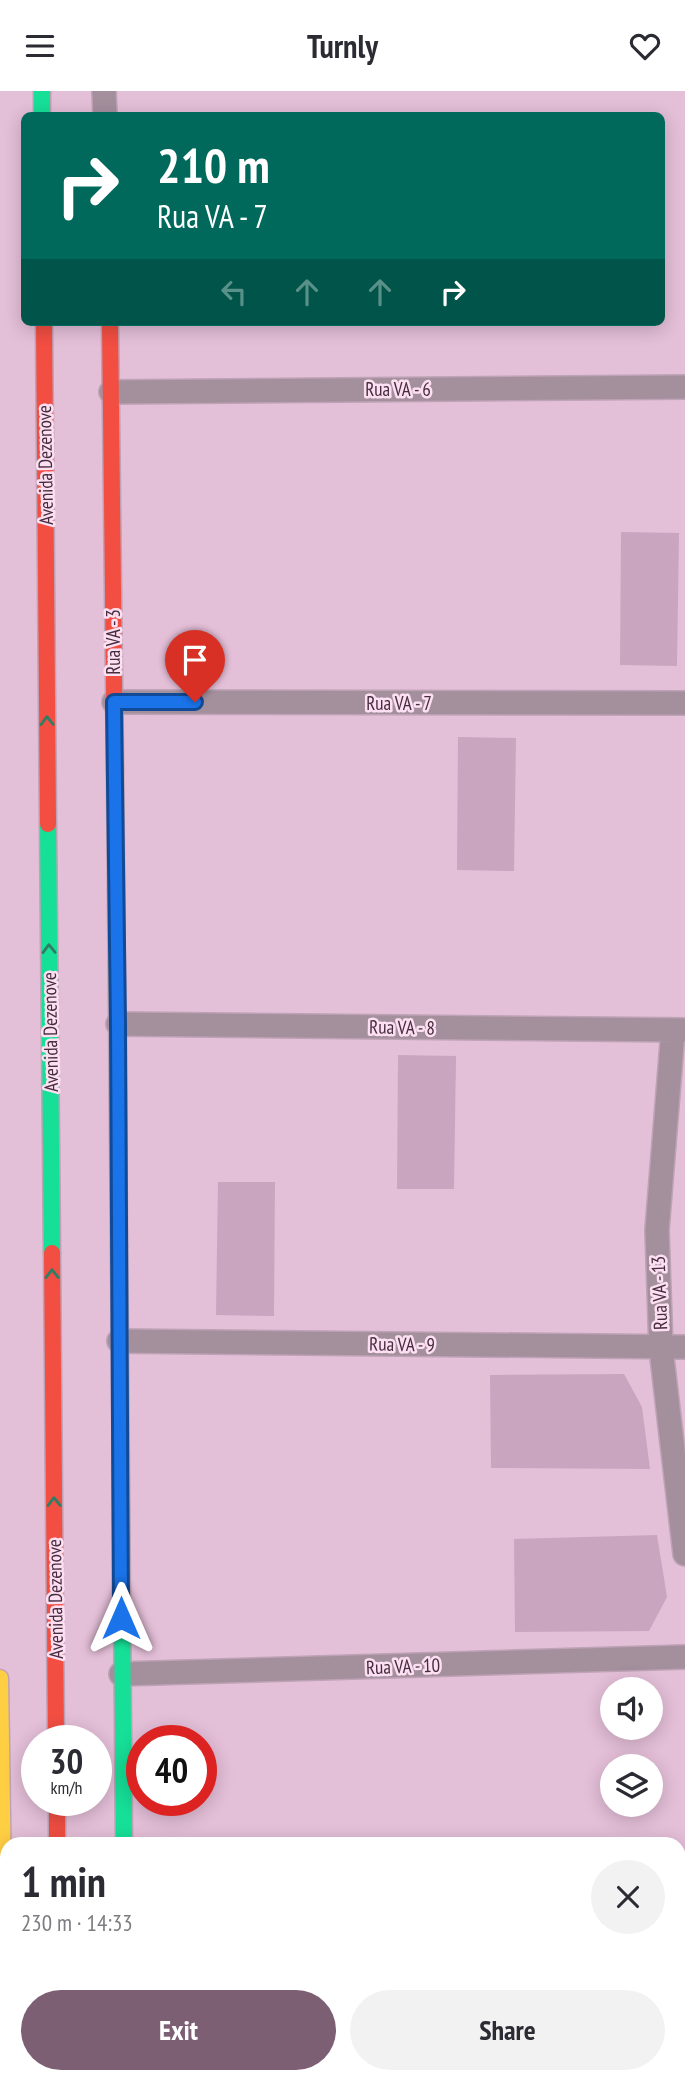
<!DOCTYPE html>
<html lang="en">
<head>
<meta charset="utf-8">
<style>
	body { margin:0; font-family:"PT Sans Narrow",sans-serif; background:#f2f2f3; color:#2b2b33; height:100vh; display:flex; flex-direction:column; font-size:26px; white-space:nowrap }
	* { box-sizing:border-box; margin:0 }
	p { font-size:23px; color:#7c7c81 }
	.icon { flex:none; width:38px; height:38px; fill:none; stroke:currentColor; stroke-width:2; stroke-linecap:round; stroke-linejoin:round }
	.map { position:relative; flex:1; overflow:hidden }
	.details { position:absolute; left:0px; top:1746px; width:686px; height:247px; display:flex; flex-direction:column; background:#fff; border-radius:21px 21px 0 0; box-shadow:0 4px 18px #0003 }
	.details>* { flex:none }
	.guide { position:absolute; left:21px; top:21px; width:644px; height:214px; border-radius:10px; box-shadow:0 4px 18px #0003; background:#00695c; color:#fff; overflow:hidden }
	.tools { position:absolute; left:600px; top:1586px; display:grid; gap:14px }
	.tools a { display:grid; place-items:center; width:63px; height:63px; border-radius:50%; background:#fff; box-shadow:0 4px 18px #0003; font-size:35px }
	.speed { position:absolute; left:21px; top:1634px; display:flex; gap:14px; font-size:35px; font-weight:700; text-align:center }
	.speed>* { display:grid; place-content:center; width:91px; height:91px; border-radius:50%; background:#fff; box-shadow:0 4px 18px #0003; line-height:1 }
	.speed small { font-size:18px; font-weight:400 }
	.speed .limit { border:10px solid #d22; background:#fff; color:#111 }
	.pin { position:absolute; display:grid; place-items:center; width:60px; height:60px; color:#fff; margin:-72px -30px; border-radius:50% 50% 50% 0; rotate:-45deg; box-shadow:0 0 7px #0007 }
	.pin .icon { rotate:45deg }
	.me { position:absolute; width:77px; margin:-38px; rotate:0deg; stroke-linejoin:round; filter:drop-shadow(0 0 5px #0008) }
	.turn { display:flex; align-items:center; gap:24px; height:147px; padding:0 21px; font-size:32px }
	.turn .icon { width:91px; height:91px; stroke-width:2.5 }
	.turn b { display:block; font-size:49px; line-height:60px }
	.lanes { display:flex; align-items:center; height:66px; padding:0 21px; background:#0003; justify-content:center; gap:35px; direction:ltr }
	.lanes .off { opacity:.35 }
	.round { display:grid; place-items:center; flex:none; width:74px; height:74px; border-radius:37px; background:#f2f2f3 }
	.head { display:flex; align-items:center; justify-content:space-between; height:119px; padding:0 21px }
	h1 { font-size:42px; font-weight:800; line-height:52px }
	.cta { display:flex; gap:14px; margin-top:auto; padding:14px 21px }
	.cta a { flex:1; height:80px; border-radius:42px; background:#7d5f74; color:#fff; font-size:28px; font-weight:800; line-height:80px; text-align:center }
	.cta a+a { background:#f2f2f3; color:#2b2b33 }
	header { display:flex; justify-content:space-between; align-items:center; height:91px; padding:0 21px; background:#fff; font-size:32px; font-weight:800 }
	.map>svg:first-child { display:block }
	.building { fill:#caa5bf }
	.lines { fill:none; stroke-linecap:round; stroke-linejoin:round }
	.street-casing { stroke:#bea2b5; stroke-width:26 }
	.fast-casing { stroke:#bea2b5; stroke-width:19 }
	.slow-casing { stroke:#bea2b5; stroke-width:19 }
	.jam-casing { stroke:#bea2b5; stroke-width:19 }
	.street { stroke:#a48f9d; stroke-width:23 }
	.fast { stroke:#16e098; stroke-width:16 }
	.slow { stroke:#ffcf43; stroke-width:16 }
	.jam { stroke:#f24e42; stroke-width:16 }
	.oneway { stroke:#307d66 }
	.route-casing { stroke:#114b97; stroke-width:18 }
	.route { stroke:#1a73e8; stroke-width:12 }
	.labels { text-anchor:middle; stroke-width:5; stroke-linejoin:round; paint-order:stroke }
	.street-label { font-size:19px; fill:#462c3e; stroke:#fce0f2 }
</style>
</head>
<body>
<header><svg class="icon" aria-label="menu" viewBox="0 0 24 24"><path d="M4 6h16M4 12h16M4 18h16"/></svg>Turnly<svg class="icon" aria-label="heart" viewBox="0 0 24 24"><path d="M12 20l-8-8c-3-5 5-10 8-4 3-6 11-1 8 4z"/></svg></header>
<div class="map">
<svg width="685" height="1992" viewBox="0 0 685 1992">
	<rect width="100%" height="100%" fill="#e4bfd8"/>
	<path class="building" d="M621,441L679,442L677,575L620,574Z
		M458,646L516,647L514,780L457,779Z
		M398,964L456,965L454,1098H397Z
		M218,1091H275L274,1225L216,1224Z
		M624,1283L642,1316L650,1378L491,1377L490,1284Z
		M657,1444L667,1506L649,1540L515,1541L514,1448Z
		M579,1986H637V1992H579Z"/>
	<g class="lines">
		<g class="street-casing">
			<path id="street" d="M104,0L105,24
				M111,301L685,296
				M114,611L685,612
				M118,933L685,939
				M673,940L657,1139L661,1258L685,1463
				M119,1250L685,1256
				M121,1583L685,1566
				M679,1884H685
				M126,1992V1986"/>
		</g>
		<g class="fast-casing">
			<path id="fast" d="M42,0V24
				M48,733L52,1162
				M119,1155L124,1754"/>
		</g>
		<g class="slow-casing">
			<path id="slow" d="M115,678L119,1155
				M0,1587L6,1992
				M59,1986V1992"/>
		</g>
		<g class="jam-casing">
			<path id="jam" d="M44,231L48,733
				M110,231L115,678
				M52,1162L56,1650
				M57,1710V1754"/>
		</g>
		<use href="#street" class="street"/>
		<use href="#fast" class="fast"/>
		<use href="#slow" class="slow"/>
		<use href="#jam" class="jam"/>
	</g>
	<defs><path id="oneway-chevron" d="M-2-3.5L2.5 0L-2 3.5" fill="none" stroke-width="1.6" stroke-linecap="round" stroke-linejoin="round" transform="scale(1.75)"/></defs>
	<g class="oneway">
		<use href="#oneway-chevron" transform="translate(47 630) rotate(-91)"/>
		<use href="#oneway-chevron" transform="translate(49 858) rotate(-91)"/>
		<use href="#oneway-chevron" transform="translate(52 1183) rotate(-91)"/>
		<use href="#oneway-chevron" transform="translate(54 1411) rotate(-91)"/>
	</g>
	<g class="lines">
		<g class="route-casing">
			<path id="route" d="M121,1527L118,933L114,611H195"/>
		</g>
		<use href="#route" class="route"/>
	</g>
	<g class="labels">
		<g class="street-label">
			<text x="398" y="305">Rua VA - 6</text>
			<text transform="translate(45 374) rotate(-91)" y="7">Avenida Dezenove</text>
			<text transform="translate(113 551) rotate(-90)" y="7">Rua VA - 3</text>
			<text x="399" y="619">Rua VA - 7</text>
			<text transform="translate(402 936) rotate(1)" y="7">Rua VA - 8</text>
			<text transform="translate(50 941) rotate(-91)" y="7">Avenida Dezenove</text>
			<text transform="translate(659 1202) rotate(-92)" y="7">Rua VA - 13</text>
			<text transform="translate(402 1253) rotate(1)" y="7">Rua VA - 9</text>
			<text transform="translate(55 1508) rotate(-91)" y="7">Avenida Dezenove</text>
			<text transform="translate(403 1575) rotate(-2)" y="7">Rua VA - 10</text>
		</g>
	</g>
</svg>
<div class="tools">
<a><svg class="icon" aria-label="sound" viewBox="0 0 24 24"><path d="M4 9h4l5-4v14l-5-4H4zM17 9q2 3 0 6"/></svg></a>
<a><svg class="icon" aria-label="layers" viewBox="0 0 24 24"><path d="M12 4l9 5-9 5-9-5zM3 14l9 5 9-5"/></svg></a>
</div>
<div class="speed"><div>30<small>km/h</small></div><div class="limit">40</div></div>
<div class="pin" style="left:195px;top:611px;background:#d93025"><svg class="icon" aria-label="arrive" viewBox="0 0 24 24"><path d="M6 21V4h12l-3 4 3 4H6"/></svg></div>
<svg class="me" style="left:121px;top:1527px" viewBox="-20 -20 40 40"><path d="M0-17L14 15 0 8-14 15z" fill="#1a73e8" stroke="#fff" stroke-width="4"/></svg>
<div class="guide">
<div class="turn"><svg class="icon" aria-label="right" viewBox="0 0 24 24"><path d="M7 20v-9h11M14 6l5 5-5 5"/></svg><div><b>210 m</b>Rua VA - 7</div></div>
<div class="lanes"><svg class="icon off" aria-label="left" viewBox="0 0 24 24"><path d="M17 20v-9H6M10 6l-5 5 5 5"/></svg><svg class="icon off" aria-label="ahead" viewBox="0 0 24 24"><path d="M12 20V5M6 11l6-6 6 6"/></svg><svg class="icon off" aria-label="ahead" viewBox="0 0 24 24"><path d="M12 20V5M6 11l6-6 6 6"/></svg><svg class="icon" aria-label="right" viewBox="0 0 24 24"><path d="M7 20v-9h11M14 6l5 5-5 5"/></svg></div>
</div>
<section class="details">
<div class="head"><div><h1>1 min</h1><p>230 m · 14:33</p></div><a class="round"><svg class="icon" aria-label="close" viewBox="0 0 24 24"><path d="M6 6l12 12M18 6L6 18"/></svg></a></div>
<div class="cta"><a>Exit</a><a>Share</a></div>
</section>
</div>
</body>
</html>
